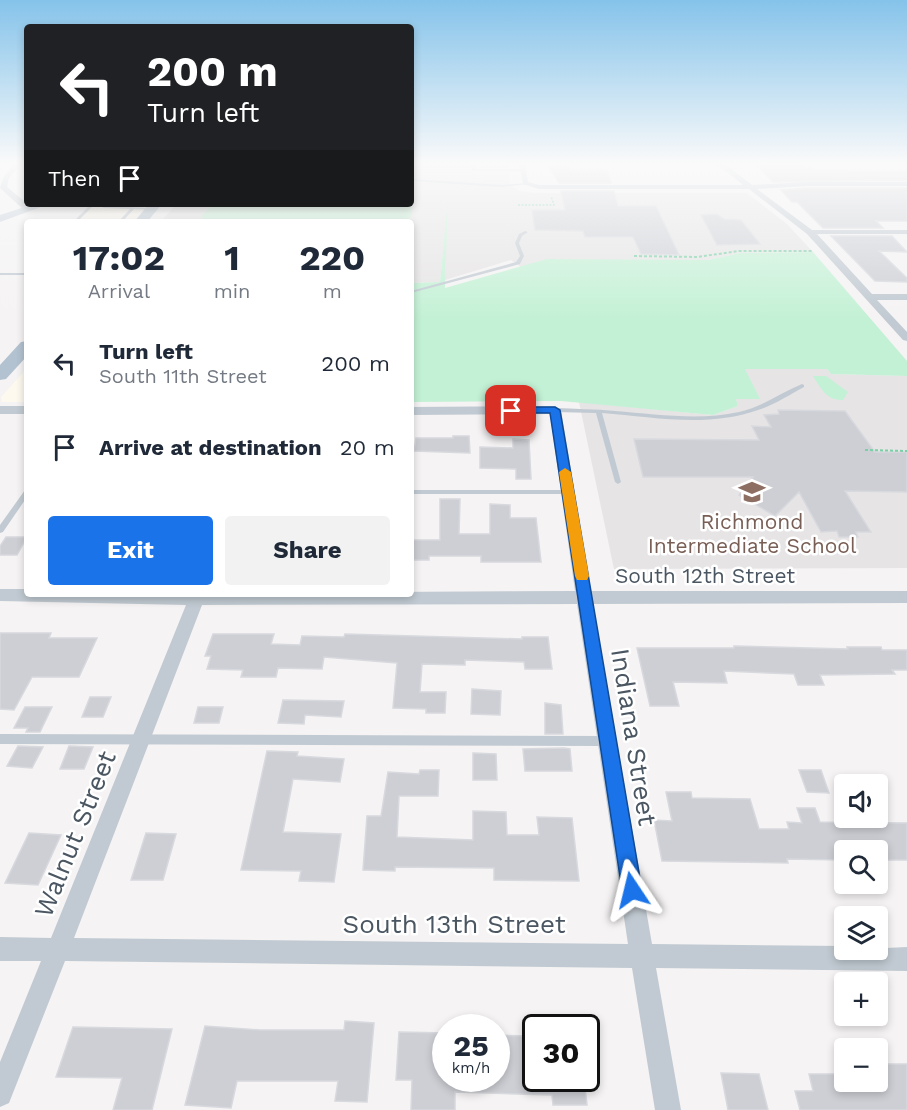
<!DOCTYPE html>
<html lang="en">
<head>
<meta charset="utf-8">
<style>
	body { margin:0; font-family:"Work Sans",sans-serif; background:#f2f2f3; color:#1f2937; height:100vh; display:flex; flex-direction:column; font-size:22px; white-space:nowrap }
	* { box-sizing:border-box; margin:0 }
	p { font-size:20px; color:#747a83 }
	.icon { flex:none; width:33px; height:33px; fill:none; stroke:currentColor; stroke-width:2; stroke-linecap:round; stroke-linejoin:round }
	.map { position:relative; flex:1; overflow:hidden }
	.sheet { position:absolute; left:24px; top:219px; width:390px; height:378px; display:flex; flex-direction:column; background:#fff; border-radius:6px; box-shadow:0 3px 9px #0003 }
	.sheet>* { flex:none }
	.guide { position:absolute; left:24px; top:24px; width:390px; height:183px; border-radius:6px; box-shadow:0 3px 9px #0003; background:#202124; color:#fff; overflow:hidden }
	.fabs { position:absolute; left:834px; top:774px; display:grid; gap:12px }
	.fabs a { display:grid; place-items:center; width:54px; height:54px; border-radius:6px; background:#fff; box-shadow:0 3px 9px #0003; font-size:30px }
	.speed { position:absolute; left:432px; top:1014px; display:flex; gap:12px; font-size:30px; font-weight:700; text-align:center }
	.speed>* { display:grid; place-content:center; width:78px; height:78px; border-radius:50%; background:#fff; box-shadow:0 3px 9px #0003; line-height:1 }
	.speed small { font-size:15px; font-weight:400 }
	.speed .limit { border:3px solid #111; border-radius:9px; background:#fff; color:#111 }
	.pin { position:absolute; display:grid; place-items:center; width:51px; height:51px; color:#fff; margin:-26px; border-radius:12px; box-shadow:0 3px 9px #0006 }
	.me { position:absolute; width:66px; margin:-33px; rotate:350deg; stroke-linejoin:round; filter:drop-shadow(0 0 4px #0008) }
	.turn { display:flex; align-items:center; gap:21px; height:126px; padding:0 24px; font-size:27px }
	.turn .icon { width:78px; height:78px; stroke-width:2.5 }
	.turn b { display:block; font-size:42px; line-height:51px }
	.then { display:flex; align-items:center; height:57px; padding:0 24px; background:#0003; gap:12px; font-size:22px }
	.eta { display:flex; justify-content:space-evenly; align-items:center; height:102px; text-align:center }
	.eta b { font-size:36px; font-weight:700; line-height:42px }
	.button { display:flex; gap:12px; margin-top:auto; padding:12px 24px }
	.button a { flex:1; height:69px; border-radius:6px; background:#1a73e8; color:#fff; font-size:24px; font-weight:700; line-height:69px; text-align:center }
	.button a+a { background:#f2f2f3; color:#1f2937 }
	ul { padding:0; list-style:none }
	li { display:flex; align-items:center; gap:18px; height:84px; padding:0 24px }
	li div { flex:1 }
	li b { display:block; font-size:22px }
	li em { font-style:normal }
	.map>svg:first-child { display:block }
	.commercial { fill:#fdf9ef }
	.education { fill:#e6e4e5 }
	.green { fill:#c3f1d5 }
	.building { fill:#cdcfd5; stroke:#d7d9de; stroke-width:1.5 }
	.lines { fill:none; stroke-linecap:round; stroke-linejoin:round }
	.path-far1 { stroke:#7ad0a6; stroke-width:1.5; stroke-dasharray:2 1.5; stroke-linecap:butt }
	.path { stroke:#7ad0a6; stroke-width:2; stroke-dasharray:3 2; stroke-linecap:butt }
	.lane { fill:#c1cad2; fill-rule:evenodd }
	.street { fill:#c1cad2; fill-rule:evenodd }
	.secondary { fill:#c1cbd6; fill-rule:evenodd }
	.primary { fill:#b3c2d1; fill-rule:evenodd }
	.route { fill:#1a73e8; stroke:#114b97; stroke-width:1.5 }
	.slow { fill:#f59e0b }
	.labels { text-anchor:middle; stroke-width:5; stroke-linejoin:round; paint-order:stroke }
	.education-label { font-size:21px; fill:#785e54; stroke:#fff }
	.street-label { font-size:21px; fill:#4a5661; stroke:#fff }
	.near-street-label { font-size:26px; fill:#4a5661; stroke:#fff }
</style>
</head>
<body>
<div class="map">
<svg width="907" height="1110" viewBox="0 0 907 1110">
	<rect width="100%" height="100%" fill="#f5f3f3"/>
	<path class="commercial" d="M93,204H153L137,222H73Z
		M27,368V402H2L1,397Z"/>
	<path class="education" d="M411,164H508L510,184L519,191L536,193H747L787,224L813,252L740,253L708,260L521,267L511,260L445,280L447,213L440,282L411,283V222H160L177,204H411Z
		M745,369H827L831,374L907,376V568L614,569L579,402L713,415L738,406L736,399Z"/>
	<path class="green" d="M448,198L445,288L547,259L708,260L740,253L813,252L907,361V376L831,374L827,369H745L760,399H736L738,406L713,415L561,401L411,402V322L414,297L411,292V283L440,282Z
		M213,204H408L412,206V215L406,222H203L201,216Z
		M813,376H826L848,392L843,400C826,400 822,390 813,376Z"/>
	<path class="building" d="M567,165L570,170H607L611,183H559L548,166Z
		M757,165H803L816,170L907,171V180L773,182Z
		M808,188H907V221H876L883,228H823L797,202H792L781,190Z
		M561,191H614L618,206H656L679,255L641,254L633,237H585L583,231L535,230L532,210H565Z
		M717,214L724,219L741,220L760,244L717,245L701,215Z
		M831,236H892L907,252L879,251L907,278V282L875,281Z
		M778,410L845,411L875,452H907V492L845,491L871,532H856L858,537H839L837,531L821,532L799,492L775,516L739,495L753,477H643L634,439L759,440L752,426L771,427L764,415L779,414Z
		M453,436H469L470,453L414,451L416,438H453Z
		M513,439L529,440L531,479H516V469L480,468V447L513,448Z
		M440,499H460L459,534H490V504L510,505V518H536L541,562H481V556H429V560H411V540H440Z
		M6,537H27L17,555H0V546Z
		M0,633H51L49,638H97L79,677H32L14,710L0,709Z
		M213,634H274L271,644L300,645L302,636L344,637L345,634L522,639V637H548L552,669H525L524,662L465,660V665L422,664L420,692H446L445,713H426V709L393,708L397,663L324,657L322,669L278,668L276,677H241L243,670L207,669L211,656H205Z
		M734,646L848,649L847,647H881L882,650H907V670H892L895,674L820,675L824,685H798L794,674L724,671L727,683L673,682L679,706H650L637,648H734Z
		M472,689L501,691L500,715L471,714Z
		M90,697H111L103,717H82Z
		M283,700L344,701L341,717L305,715L304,724L278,723Z
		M545,703L561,705L563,734H545Z
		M25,707H52L40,732H26L28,728H14Z
		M198,707H223L219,723H194Z
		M18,746L43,747L32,768L7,766Z
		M69,746L93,747L84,769H60Z
		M564,748L570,749L572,771H525L523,749Z
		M267,751L298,752L297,756L344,759L340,782L293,779L283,832L341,834L334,882L299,881L301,871L241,870Z
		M473,753L496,754L497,780H473Z
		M420,770H439L438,796H399L397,837L473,840V811L506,812L507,835H539L537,817L572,818L579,881L494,880V868L395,867V871L363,870L367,816H381L388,772L419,774Z
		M799,770H821L829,793L807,792Z
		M666,792H691L692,798L750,799L759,829H789L787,822L802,823L797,808H815L820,822L907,823V860H878V850H839L843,860L787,859L788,863L662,861L654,820L672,821Z
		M29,833L61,835L38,885L5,883Z
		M146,833L176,834L163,880H131Z
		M345,1021L374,1023L367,1102L335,1101L338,1081H237L231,1108L185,1105L205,1026L260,1030H344Z
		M73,1027L172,1029L152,1110H113L122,1078L56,1077Z
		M399,1032L446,1033V1078H496V1035L527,1036L529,1078H584L587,1105H553L552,1095L455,1092V1110H411L412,1080H396Z
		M878,1064H907V1110H800L795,1091H813L809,1074H844V1082H878Z
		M721,1073L759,1074L768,1110H728Z"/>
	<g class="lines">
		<path class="path-far1" d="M518,205H554L551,196"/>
		<path class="path" d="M634,256L697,257L739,251H813
			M865,450L907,451"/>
		<path class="lane" d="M472,164H476L475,169H523L525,170L523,171H473L471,170Z
			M411,179L502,185L527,183L529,184L502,187L411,181Z
			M91,204H95L78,221H110L112,222H73Z
			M104,204H108L107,206L151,208L153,209L151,210L134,209L122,222H118L130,209L104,208L102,207Z
			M525,231L528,232L522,236L519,243L524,256L520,264L411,293V291L516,262L520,256L515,243L519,234Z
			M2,273H27V275H0V273Z
			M802,384L804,385V387C789,395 774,405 758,410C708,428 653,417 602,413L621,482L618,484L615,482L596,413L555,412L552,410L555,408C575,409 595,409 615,411C655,414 699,421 739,412C762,407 780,393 802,384Z
			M25,490H27V497L3,532L0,533V525Z
			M411,490H568L571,492L568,494H411Z
			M0,734L606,736L609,738L611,741L609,744L606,746L0,744Z"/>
		<path class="street" d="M14,164H21L9,178L7,187L30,206V210H24L0,188L3,178Z
			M519,164H525L528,182L539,185H743L717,164H725L752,185L808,182H907V186H808L757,189L812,230H907V234H817L872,294H907V300H877L907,332V341L903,340L807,234L749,189H539L523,184Z
			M0,406H27V414H0Z
			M555,406L561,410L591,591H907V603L593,604L652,944L844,946V950L907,947V971L656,968L681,1110H655L632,968L65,961L9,1103L0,1107V1062L41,961H0V937L51,938L186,605L0,601V589H27V594L575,591L550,414L411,415V407ZM577,604L628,944L74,938L202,605Z"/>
		<path class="secondary" d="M34,204H49L0,222V215Z"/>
		<path class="primary" d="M149,204H162L147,222H134Z
			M27,341V356L6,379L0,380V365L21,342Z"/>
	</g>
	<linearGradient id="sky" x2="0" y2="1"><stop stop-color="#85c3ea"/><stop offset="0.51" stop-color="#fafafa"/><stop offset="1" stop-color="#fafafa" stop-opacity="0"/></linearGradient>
	<rect width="907" height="320" fill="url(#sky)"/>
	<path class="route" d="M511,407H555L560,410L642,890L639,897L632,900L625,897L622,890L550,413H507L506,411Z"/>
	<path class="slow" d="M565,468L571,472L589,576L587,580H577L575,576L559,472Z"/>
	<defs>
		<g id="school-bare" transform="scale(2.07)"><path d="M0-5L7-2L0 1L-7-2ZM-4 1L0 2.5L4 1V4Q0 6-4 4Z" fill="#8d6e63" stroke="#fff" stroke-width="2.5" paint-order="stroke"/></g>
	</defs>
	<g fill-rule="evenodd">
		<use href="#school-bare" x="752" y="492"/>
	</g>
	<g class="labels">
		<g class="education-label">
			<text x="752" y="529">Richmond<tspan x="752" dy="24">Intermediate School</tspan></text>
		</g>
		<g class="street-label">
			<text x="705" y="583">South 12th Street</text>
		</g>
		<g class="near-street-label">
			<text transform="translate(634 737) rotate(81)" y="9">Indiana Street</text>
			<text transform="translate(75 834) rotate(-68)" y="9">Walnut Street</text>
			<text x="454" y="933">South 13th Street</text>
		</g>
	</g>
</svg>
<div class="fabs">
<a><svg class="icon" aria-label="sound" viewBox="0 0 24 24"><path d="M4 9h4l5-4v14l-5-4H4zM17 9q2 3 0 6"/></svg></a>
<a><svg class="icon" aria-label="search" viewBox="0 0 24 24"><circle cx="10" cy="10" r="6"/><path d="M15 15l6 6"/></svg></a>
<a><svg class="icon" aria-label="layers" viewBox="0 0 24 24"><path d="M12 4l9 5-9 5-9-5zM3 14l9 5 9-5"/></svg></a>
<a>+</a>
<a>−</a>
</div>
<div class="speed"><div>25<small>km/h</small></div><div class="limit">30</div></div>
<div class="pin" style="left:511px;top:411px;background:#d93025"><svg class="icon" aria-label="arrive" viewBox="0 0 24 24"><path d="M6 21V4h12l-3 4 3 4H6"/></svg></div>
<svg class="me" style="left:632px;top:890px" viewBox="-20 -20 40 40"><path d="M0-17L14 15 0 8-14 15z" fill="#1a73e8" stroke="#fff" stroke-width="4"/></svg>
<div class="guide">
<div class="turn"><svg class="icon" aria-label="left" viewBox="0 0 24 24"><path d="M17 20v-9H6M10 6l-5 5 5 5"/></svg><div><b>200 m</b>Turn left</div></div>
<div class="then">Then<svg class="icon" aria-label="arrive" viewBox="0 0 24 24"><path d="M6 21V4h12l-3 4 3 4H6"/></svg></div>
</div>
<section class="sheet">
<div class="eta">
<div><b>17:02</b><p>Arrival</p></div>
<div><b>1</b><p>min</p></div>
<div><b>220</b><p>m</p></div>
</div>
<ul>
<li><svg class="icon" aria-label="left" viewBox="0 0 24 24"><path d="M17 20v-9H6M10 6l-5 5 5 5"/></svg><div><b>Turn left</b><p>South 11th Street</p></div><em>200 m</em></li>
<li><svg class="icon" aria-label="arrive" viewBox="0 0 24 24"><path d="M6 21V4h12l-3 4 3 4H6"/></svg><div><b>Arrive at destination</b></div><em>20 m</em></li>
</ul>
<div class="button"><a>Exit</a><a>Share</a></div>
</section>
</div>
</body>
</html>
